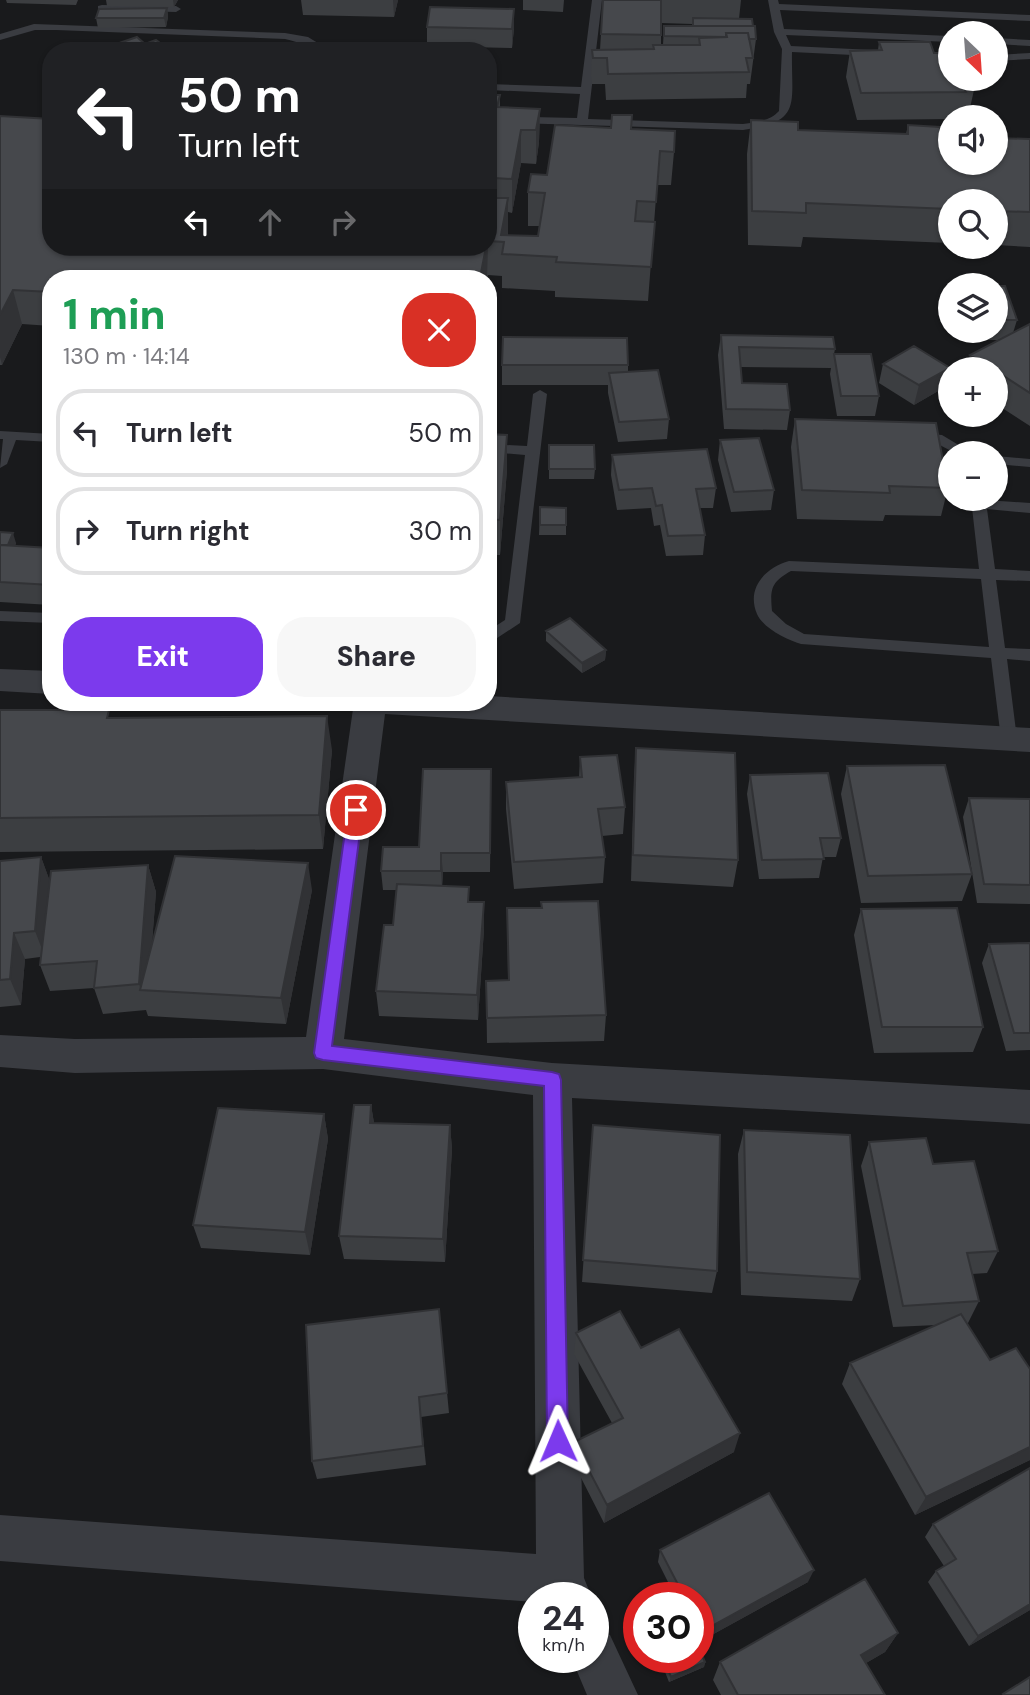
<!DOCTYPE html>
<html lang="en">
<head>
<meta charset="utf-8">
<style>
	body { margin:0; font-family:"DM Sans",sans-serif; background:#f7f7f7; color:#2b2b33; height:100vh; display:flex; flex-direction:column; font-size:26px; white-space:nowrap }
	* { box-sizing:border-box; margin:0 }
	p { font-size:23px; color:#7c7c81 }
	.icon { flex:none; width:38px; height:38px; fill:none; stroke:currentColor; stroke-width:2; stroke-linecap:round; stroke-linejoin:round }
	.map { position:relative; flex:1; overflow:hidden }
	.side { position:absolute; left:42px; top:270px; width:455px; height:441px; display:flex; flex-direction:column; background:#fff; border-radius:28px; box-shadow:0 2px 5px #0004 }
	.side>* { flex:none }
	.banner { position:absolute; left:42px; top:42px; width:455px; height:214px; border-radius:28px; box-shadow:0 2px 5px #0004; background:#202124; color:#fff; overflow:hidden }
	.needle { width:46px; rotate:155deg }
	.buttons { position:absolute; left:938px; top:21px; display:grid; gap:14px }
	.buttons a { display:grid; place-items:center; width:70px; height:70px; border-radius:50%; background:#fff; box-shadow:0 2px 5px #0004; font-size:35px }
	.speed { position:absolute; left:518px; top:1582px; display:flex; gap:14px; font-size:35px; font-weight:700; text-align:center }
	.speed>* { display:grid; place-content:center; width:91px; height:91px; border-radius:50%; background:#fff; box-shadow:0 2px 5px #0004; line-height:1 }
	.speed small { font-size:18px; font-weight:400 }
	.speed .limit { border:10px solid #d22; background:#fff; color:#111 }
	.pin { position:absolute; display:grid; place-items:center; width:60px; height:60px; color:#fff; margin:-30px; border:4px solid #fff; border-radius:50%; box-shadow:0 2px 7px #0007 }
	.me { position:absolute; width:77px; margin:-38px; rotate:359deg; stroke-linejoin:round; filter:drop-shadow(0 0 5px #0008) }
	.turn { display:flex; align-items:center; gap:24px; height:147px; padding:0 21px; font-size:32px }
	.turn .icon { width:91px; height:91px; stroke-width:2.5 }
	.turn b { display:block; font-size:49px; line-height:60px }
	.lanes { display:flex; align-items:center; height:66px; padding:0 21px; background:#0003; justify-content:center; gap:35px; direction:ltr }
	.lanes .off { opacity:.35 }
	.round { display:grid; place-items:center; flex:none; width:74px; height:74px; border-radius:28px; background:#f7f7f7 }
	.head { display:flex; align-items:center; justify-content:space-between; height:119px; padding:0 21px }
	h1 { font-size:42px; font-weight:800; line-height:52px; color:#1e9e55 }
	.action { display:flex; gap:14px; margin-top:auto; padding:14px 21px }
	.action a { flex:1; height:80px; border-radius:28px; background:#7c3aed; color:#fff; font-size:28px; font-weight:800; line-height:80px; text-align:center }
	.action a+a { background:#f7f7f7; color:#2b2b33 }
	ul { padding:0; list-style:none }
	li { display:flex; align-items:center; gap:21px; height:88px; margin:0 14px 10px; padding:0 7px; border:4px solid #e1e1e2; border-radius:28px }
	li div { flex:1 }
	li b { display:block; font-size:26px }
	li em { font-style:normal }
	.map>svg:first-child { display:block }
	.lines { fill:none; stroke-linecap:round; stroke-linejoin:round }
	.lane { fill:#3a3c41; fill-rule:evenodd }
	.street { fill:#3a3c41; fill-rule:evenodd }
	.wall { fill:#3c3e41; fill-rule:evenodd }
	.shaded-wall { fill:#313235 }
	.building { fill:#46484c; stroke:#313235; stroke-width:2 }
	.route { fill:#7c3aed; stroke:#51269a; stroke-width:2 }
</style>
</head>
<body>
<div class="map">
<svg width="1030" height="1695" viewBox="0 0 1030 1695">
	<rect width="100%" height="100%" fill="#191a1c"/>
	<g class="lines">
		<path class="lane" d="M592,0H602L588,119L743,124C757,122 770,121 779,111L782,49L774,32L768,0H778L779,4L1030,15V21L780,10L784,29L950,36V42L786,35L791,46L873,50L878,53L873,56L792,52C791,104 803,122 743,130L488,122V116L577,118L580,94L488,90V84L581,87Z
			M102,5L176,6L181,9L176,12L98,10V6Z
			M34,24L285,33L308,37L331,51C314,51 302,42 285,39L56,30H35L0,40V34Z
			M996,38L1030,40V46L996,44Z
			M1030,53V59L996,61V55Z
			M540,390L547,394L520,623L488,644V631L505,620L525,455L488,452V444L527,446L533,394Z
			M0,431L51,434V442L16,440L7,464L0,468L3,439H0Z
			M917,433L942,435L972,453H955L934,442L912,440L910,437Z
			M996,456L1030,459V467L996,464Z
			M971,499L1030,503V513L987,509L995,569L1030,571V581L996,580L1005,648L1030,649V661L1007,659L1017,739L1009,745L1001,739L991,658L801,644C787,640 763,628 757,614C746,588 765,568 789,561L979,569ZM791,571L981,579L989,647L804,634L786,624L772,611C770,589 771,582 791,571Z
			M0,611L51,613V623L0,621Z"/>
		<path class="street" d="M0,669L51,671V694L0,691Z
			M488,696L1030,728V752L385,714L344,1039L552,1063L1030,1090V1124L572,1098L584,1578L592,1598H534V1602L0,1561V1515L536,1554L533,1095L323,1069L75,1073L0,1067V1035L75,1039L306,1037L354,702H488Z
			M593,1628L610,1635L638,1695H587L571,1657H593Z"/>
	</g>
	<path class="wall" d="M6,0H78L76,5L7,3Z
		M106,0H178L174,7L107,6Z
		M301,0H398L394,17L303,15Z
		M523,0H564L563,12L523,10Z
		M603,0H741L739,19L753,26L756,39L750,84H747L746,98L606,100L605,84H592L591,76L592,50H600ZM661,23L692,24V26H664L663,45H661Z
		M167,8L168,17L166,27L98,28L96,18Z
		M427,27L514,28L512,48L427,46Z
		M879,42L934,53L976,81L970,108H963L961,117H950V119L857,120L846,77L850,51L878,50Z
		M488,95H500V107L540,109L539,142L536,164L521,163L512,213L508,212V235L538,236L539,226H528V192L547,175L632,129L674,152L671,185H657L648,301L555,297V291L502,288V276L488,275L487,278H51V326L22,324L2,365H0V116L51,247H488Z
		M751,120L798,130L906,134L908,125L941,136L1030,139V247L996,245V201H950V243L803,237L801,247L748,245L747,154Z
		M996,286L1017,320L1013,333L1030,324V426L996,404V369H966L970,355L1000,340H986L983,331H996Z
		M721,335L835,349L834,354L879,396L875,416H837L830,374L831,368L740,367L742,383L790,410L787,430L724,429L718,355Z
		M883,364L950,368L945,387L914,405L879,383Z
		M502,365H628V372L669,419L667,439L618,442L608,393V385H502Z
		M795,419L948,488L941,516L885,515L883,521L797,519L791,447Z
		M488,434L507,470L500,555H488Z
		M720,440L774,490L771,510L731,512L718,460Z
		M549,445L595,469L594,479H549Z
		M612,455L716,488L713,508H700L705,535L703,555L666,556L660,525L654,526L651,508L617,510L611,475Z
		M540,507L566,508V535H539Z
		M0,532L16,543L15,546L51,548V605L0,602Z
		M546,631L606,650L605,660L582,673L546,641Z
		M0,710L111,718L332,750L323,849L0,852Z
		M636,748L738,860L733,887L631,881L634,776Z
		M580,757L625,807L623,834L602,836L605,857L603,883L514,889L506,809V782L579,778Z
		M847,766L972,874L962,901L861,903L841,794Z
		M750,775L841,838L836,857H823L819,878L759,879L747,794Z
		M491,789L490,872H443L442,886L470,902H484V929L478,1020L379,1016L376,991L393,925L396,890H383L381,871L419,847Z
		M969,798L1030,799V904L977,903L963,817Z
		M41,857L50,882L148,865L156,892L152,943L312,890L286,1024L148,1016L146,1010L103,1014L94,988L50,991L40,965V957L25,959L21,1005L0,1007V861Z
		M541,902L606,1015L604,1041L487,1043L486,981L508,980L507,908H541Z
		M861,909L983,1027L973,1052L874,1053L854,935Z
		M1030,943V1050L1006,1051L982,963L989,944Z
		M371,1105L374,1123L450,1125L452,1149L445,1262L344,1259L339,1236Z
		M324,1114L328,1139L310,1255L201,1248L193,1225Z
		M593,1125L717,1271L712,1293L582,1282Z
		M744,1130L860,1279L852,1301L741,1295L738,1154Z
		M869,1142L933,1164L998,1251L987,1273L972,1274L979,1301L968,1323H966L990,1360L1030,1369V1460L915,1515L842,1384L850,1363L937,1325L893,1327L861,1166Z
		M439,1309L449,1413L421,1417L426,1465L317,1479L312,1461Z
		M576,1333L641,1348L734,1452L604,1523L573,1462L574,1442L612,1423L574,1354Z
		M1030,1468V1610L969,1646L928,1582L936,1571L944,1566L925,1537L933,1524Z
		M660,1550L808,1582L699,1642L698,1640V1598H676L658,1562Z
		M898,1633L885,1652L866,1663L885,1695H721L713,1680L720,1662Z
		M659,1657H698L705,1662L704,1667L669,1682Z"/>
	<path class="shaded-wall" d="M173,0H178L174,7Z
		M393,0H398L394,17Z
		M167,8L168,17L166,27L164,18Z
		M514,9V28L512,48V29Z
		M540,109L539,142L536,164V130Z
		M521,130V163L512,213V179Z
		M495,178L496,212L491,198Z
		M508,198V233L504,254V242L501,235Z
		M486,247H488L487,278H480Z
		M13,290L22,324L2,365L0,357V315Z
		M950,368L945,387L914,405L919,385Z
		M507,435V470L500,555V520Z
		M13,533L16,543L10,556L7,546Z
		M606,650L605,660L582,673V663Z
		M327,716L332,750L323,849L319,815Z
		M441,853L443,872L442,889L441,871Z
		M41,857L51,884L45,957L35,931Z
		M308,863L312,890L286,1024L281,998Z
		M148,865L156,892L148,991L141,990L139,984Z
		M484,902V929L478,1020L477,995Z
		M14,933L25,959L21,1005L10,979Z
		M371,1105L375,1129L370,1123Z
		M324,1114L328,1139L310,1255L305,1232Z
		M450,1125L452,1149L445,1262L443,1239Z
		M740,1433L734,1452L604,1523L607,1505Z
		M1030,1447V1460L915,1515L926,1497Z
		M814,1570L808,1582L699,1642L703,1631Z
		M1030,1604V1610L969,1646L978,1636Z
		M898,1633L885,1652L849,1673L861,1655Z
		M705,1662L704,1667L669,1682L671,1677Z"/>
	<path class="building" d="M603,0H661V35L601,34Z
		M430,7L514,9L512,29L427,27Z
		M167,8L164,18H96L99,9Z
		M693,18L752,19L753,26H693Z
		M664,26H755L756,39H749L748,33H726V37L664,36Z
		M726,33H748L753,58H746L749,72L608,74L607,58H593L592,50L654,49L653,45H700L699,38L727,37Z
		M137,37L145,44L156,40L170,51H96Z
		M879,42H930L934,53H950V79H975L976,81L962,82L966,92L861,93L850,51L882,50Z
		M488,95H500L497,107L540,109L536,130H521L512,179L495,178L491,198H508L501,235L538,236L545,193L528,192L531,174L547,175L555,125L611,128L612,115H632L631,129L675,131L674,152L660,151L656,202L637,201L635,221L655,222L651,267L556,262L557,257L502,254L504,242L488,241Z
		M0,116L51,119V247H486L480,278H51V292L13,290L0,315Z
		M751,120L798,122V130L908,134V125L940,127L941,136H950V163H996V138L1030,139V212L996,211V201H950V209L806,203V213L752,211Z
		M996,286H1005L1017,320H996Z
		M1030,324V393L996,371V369H993L970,355Z
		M721,335L833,337L835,349L739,347L742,383L787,384L790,410L726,409Z
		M503,337L627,338L628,365H502Z
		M914,346L950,368L919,385L883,364Z
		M834,354H871L879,396H841Z
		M658,370L669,419L619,422L609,373Z
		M795,419L936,423L948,488L889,486L890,493L802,490Z
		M488,434L507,435L500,520L488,519Z
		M759,438L774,490L734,492L720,440Z
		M549,445H594L595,469H549Z
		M707,449L716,488L696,489L705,535L668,536L662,505L656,506L652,488L619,490L612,455Z
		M540,507L566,508V525H540Z
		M0,532L13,533L8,545H0Z
		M0,545L51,548V585L0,582Z
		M570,618L606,650L582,663L546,631Z
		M0,710H109L107,718L327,716L319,815L0,818Z
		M636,748L735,753L738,860L633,855Z
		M617,755L625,807L598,809L605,857L514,862L506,782L582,777L580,757Z
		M945,765L972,874L868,876L847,766Z
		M423,769H491L490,853H441V871H381L383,847H419Z
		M828,773L841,838H820L824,859L762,860L750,775Z
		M969,798L1030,799V885L984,884Z
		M175,856L308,863L281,998L140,990Z
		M41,857L35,931L14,933L10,979L0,980V861Z
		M148,865L139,984L94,988L97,961L40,965L51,871Z
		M397,884L469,887L468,902H484L477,995L376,991L384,925H393Z
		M598,901L606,1015L487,1018L486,981L509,980L507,908H542L541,902Z
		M957,908L983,1027H882L861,909Z
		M1030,943V1033H1014L989,944Z
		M354,1105H371L370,1123L450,1125L443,1239L339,1236Z
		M218,1108L324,1114L305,1232L193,1225Z
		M593,1125L720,1135L717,1271L583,1260Z
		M744,1130L850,1135L860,1279L747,1272Z
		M926,1138L933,1164L974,1161L998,1251L967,1253L979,1301L903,1306L869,1142Z
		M439,1309L447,1393L419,1397L423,1446L312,1461L306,1325Z
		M620,1311L641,1348L679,1329L740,1433L607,1505L574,1442L623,1418L576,1333Z
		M961,1314L990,1360L1016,1348L1030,1369V1447L926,1497L850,1363Z
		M1030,1468V1604L978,1636L936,1571L956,1559L933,1524Z
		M769,1493L814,1570L703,1631L698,1623V1598H685L660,1550Z
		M865,1579L898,1633L861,1655L885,1695H738L720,1662Z
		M698,1645L705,1662L671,1677L663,1657H698Z
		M1030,1677V1695H1004L1003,1694Z"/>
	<path class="route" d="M356,804L363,810L332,1046L552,1072L559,1074L561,1080L568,1441L565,1448L558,1451L550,1448L547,1441L544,1086L323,1060L316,1058L314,1053L348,810Z"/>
</svg>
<div class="buttons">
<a><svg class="needle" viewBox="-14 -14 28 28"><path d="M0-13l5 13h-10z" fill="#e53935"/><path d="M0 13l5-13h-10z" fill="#7c7c81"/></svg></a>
<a><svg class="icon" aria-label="sound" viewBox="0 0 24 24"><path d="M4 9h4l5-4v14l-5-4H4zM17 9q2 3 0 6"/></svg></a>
<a><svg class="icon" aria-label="search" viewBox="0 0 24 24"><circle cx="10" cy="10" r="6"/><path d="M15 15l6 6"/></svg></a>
<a><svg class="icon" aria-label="layers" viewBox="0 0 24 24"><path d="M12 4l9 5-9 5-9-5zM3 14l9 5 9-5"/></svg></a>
<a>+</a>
<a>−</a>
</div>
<div class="speed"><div>24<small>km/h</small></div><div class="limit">30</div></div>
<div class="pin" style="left:356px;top:810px;background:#d93025"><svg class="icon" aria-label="arrive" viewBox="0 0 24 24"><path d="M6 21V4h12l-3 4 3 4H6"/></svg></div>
<svg class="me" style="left:558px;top:1441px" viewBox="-20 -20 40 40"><path d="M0-17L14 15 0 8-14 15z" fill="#7c3aed" stroke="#fff" stroke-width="4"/></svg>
<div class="banner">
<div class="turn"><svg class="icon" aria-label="left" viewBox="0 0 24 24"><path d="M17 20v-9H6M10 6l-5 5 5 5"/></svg><div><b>50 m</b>Turn left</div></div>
<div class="lanes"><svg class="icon" aria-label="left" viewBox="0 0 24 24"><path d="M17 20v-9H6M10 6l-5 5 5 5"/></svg><svg class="icon off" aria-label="ahead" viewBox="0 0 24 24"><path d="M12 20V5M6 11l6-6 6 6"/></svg><svg class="icon off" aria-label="right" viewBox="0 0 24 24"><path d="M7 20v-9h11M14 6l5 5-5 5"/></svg></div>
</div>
<section class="side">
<div class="head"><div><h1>1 min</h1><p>130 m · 14:14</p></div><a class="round" style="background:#d93025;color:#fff"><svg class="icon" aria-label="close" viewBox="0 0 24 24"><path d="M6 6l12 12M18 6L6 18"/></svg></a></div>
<ul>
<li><svg class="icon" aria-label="left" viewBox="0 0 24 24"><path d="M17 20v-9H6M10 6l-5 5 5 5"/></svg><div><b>Turn left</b></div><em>50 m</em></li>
<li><svg class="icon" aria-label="right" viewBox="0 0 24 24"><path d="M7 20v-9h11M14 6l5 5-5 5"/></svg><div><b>Turn right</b></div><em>30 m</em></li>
</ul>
<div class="action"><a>Exit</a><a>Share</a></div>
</section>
</div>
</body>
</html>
